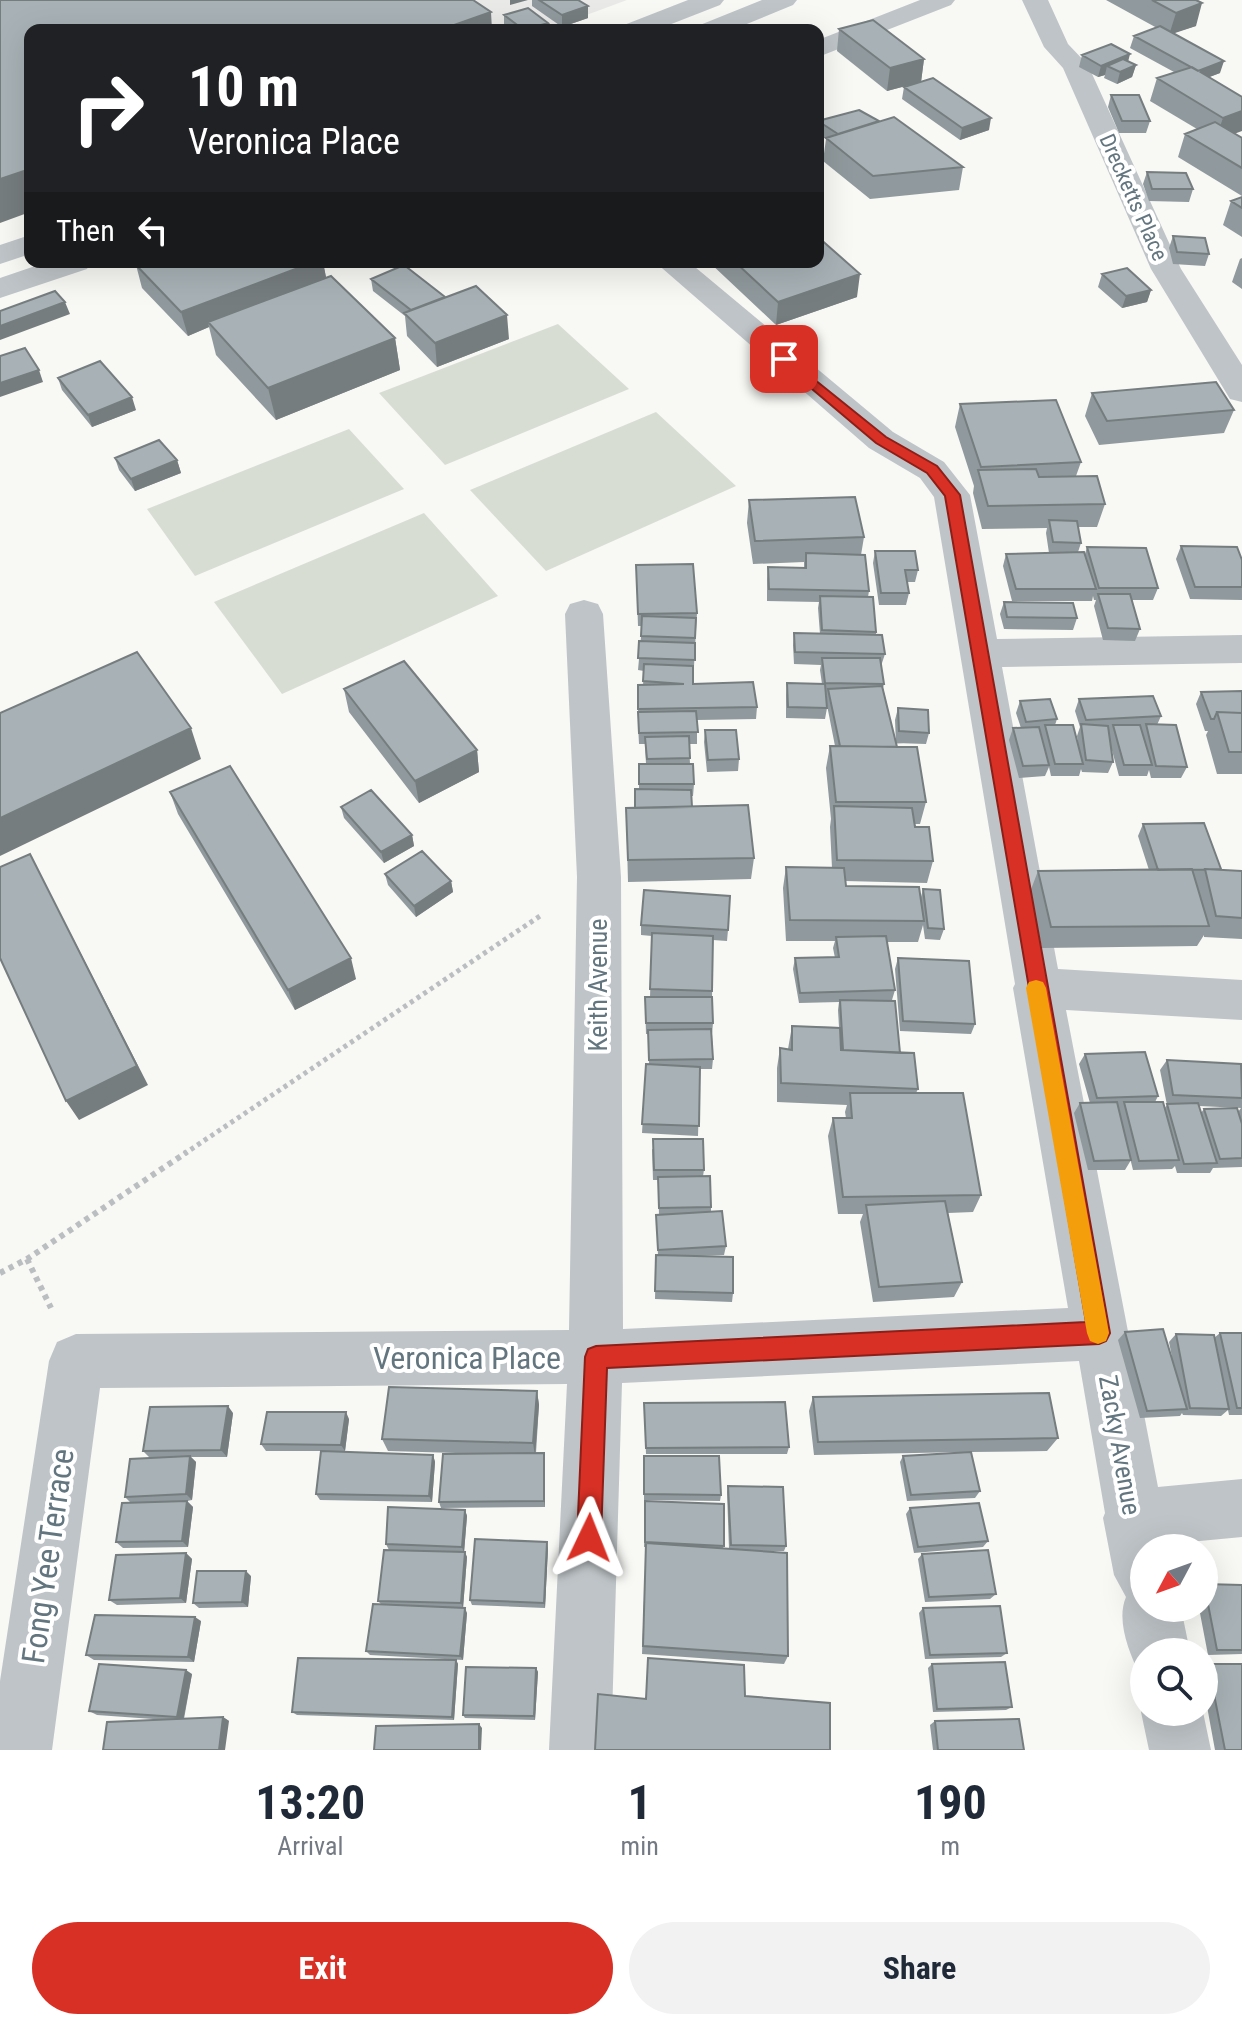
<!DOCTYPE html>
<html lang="en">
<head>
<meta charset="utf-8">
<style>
	body { margin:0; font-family:"Roboto Condensed",sans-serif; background:#f2f2f3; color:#1f2937; height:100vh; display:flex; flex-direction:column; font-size:30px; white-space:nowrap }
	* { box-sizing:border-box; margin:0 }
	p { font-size:26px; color:#747a83 }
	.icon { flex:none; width:44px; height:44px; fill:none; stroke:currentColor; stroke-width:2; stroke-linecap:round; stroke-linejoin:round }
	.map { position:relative; height:1750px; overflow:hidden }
	.sheet { display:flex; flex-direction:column; background:#fff; flex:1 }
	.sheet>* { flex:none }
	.hud { position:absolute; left:24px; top:24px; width:800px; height:244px; border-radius:16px; box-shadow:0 8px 32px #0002; background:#202124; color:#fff; overflow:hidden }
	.needle { width:52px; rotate:229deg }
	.fabs { position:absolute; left:1130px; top:1534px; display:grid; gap:16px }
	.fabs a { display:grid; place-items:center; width:88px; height:88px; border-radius:50%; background:#fff; box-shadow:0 8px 32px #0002; font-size:40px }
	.pin { position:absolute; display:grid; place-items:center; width:68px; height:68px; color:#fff; margin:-34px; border-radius:16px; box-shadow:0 4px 12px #0006 }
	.me { position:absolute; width:88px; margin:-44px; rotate:2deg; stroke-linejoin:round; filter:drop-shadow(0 0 6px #0008) }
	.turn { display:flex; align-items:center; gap:28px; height:168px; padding:0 32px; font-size:36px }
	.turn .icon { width:104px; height:104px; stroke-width:2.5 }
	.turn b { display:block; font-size:56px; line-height:68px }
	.then { display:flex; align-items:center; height:76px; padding:0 32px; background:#0003; gap:16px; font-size:30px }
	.eta { display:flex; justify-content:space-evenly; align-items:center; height:136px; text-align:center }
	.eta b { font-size:48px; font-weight:700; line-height:56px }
	.button { display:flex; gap:16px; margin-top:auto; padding:16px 32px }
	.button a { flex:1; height:92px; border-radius:48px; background:#d93025; color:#fff; font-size:32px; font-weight:700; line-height:92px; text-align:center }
	.button a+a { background:#f2f2f3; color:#1f2937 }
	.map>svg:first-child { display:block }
	.built { fill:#e9e9e8 }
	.green { fill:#d8ddd4 }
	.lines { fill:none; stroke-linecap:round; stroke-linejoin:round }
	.path-far1 { stroke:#bbbec0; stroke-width:5; stroke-dasharray:4 4; stroke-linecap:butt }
	.path { stroke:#bbbec0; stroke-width:6; stroke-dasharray:5 5; stroke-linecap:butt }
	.minor { fill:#bec4c7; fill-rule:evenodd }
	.wall { fill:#90999d; fill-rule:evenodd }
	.shaded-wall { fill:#767d7f }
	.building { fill:#a8b2b6; stroke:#767d7f; stroke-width:2 }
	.route { fill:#d93025; stroke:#8d1f18; stroke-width:2 }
	.slow { fill:#f59e0b }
	.labels { text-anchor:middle; stroke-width:8; stroke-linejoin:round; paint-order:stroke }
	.far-street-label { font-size:22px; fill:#63767f; stroke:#fff }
	.street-label { font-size:26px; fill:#63767f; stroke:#fff }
	.near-street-label { font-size:32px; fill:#63767f; stroke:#fff }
</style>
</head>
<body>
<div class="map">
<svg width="1242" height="1750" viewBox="0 0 1242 1750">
	<rect width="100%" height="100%" fill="#f8f8f5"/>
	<path class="built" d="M421,0H627L546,30H465Z"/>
	<path class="green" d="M558,324L629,389L445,465L379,393Z
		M656,412L736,486L546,571L470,490Z
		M349,429L404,489L195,576L147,509Z
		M424,513L498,596L282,694L214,602Z"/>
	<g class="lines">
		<path class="path-far1" d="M184,1154L543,914"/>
		<path class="path" d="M27,1259L51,1308
			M0,1273L27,1259L187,1152"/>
		<path class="minor" d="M688,0H724L720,5L656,30H620L624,25Z
			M762,0H797L793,5L732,30H696L700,25Z
			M920,0H955L951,5L818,57V40Z
			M1022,0H1048L1068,44L1088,65L1181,269L1242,365V402L1230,399L1151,269L1063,68L1044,47Z
			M30,235V254L0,264V245Z
			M47,262H91L87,269L0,298V278Z
			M655,262H689L893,432L944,462L970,495L997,639L1242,635V663L1002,667L1058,969L1242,980V1020L1066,1010L1158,1487L1242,1479V1537L1168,1544L1169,1548H1144V1608H1181L1190,1652H1144V1676L1139,1673C1129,1652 1116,1620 1126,1597L1114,1575L1103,1518L1105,1513L1079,1361L622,1383L611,1750H549L567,1384L100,1388L52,1750H0V1681L49,1361L57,1342L76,1334L569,1330L577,877L565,614L570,604L584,600L598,604L603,614L621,877L623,1329L1068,1308L1013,988L1015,984L934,497L920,478L869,448Z
			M1144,1705V1712H1203L1211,1750H1149L1141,1712Z"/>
	</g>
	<path class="wall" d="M532,0H578L588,6V18L562,27L532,6Z
		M1106,0H1196V26L1173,33L1220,73L1209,77L1235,134L1242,138V196L1178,157L1185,134L1197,129L1150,101L1157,78L1174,72L1130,48L1134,36L1157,28Z
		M504,15L548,23L549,30H509L504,26Z
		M839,29L924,59L921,82L989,130L960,140L902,99L904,87L920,82L887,91L837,51Z
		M1082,55L1128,61L1136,65L1132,77L1117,84L1104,78L1105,75L1098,77L1079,67Z
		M1111,95L1150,121L1146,133H1119L1108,107Z
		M818,120L963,167L959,190L870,199L823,161L826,139L818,134Z
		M1147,172L1193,189L1189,202L1149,201L1143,184Z
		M1242,197V237L1223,225L1231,201Z
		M1173,236L1209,254L1205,266L1173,264L1169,248Z
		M1242,258V289L1232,282L1240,259Z
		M143,262H323L326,278L395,338L400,370L276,420L216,355L209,327L188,336L142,288L136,265Z
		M709,262H818L857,297L776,325Z
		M1102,274L1151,290L1147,302L1122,308L1098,287Z
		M371,279L445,297L509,339L437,367L407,336L405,316L373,291Z
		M58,378L136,410L92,427L62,390Z
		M1092,393L1234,410L1224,433L1099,445L1085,416Z
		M960,404L1081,462L1076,476L1105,504L1097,527H1078L1081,543L1078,552L1085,554L1087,547L1158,588L1153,600H1132L1140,629L1135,641L1103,640L1094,606L1096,600H1094L1093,596L1092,601H1012L1003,566L1006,554L1049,553L1046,533L1047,528L982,529L973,493L974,486L955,427Z
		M115,458L177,460L181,473L135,491L119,470Z
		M749,500L864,537L861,555L869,591L868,597L876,632V635L885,654L881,666L884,684L883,688L897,747L926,802L920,824H915L933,861L927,883L845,881L846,886L921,897L923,889L944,929L940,940L925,939L923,925L918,942H887L895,990L892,1000L878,1001L900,1053L918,1089L916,1093L981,1195L973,1212L948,1213L962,1282L954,1297L873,1302L860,1222L863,1214H838L828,1136L833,1118H846L845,1112L847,1105L777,1102V1068L780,1048L788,1049L792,1026L839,1027L838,1010L839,1002L799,1003L793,969L795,958H835L833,948L835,941H786L783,888L786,867L832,868L830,827L831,819L826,768L830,746H835L826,700L827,695H826L827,708L825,719L786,718V695L787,683L822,684L820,670L821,665L794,664L793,645L794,633L820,634L818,608L819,602L767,601V579L768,567L804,568V562L753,564L747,523Z
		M1181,546L1242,558V600L1190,599L1176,559Z
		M875,551L918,570L915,582H907L909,593L906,605H879L873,563Z
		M636,565L697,613L693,684L757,707L756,719L697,720V744H689L690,764L694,784L693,796H691L692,807L754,858L751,879L628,882L626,808H635L639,789V764H646L645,744H639L638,724V685H643L644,671L638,670L642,626H638Z
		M1004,602L1077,618L1073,630L1004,629L1000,614Z
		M344,689L477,750L479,772L419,803L349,712Z
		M1242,691V774H1217L1206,735L1208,731H1205L1196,704L1201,692Z
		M1079,699L1161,716L1157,725L1187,767L1181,778H1151L1149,770L1147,776H1119L1110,743L1113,762L1108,773L1082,772L1081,769L1079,776H1051L1049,767L1045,776L1019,778L1009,740L1013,728H1021L1016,713L1020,701L1057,719L1055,725L1078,743L1077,736L1080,727L1075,711Z
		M898,708L929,733L926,744L896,743L895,720Z
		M705,730L739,759L738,771L707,772L704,742Z
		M170,792L356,979L295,1010L178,814Z
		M341,807L412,835L414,846L384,863L344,818Z
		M1143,824L1220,870L1242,871V939L1204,937V935L1197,946L1042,948L1030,892L1038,871L1149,870L1138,836Z
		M385,874L451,881L453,892L416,917L388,885Z
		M641,925L728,930L727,941L713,940L712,997L713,1023L712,1034L713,1059L712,1069H700L698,1136L642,1133L646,1064H649L648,1034H646L645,997H650L652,936L641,935Z
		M898,958L975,1024L971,1034L900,1031L895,969Z
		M1085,1054L1158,1096L1155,1102L1164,1109L1167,1105L1160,1070L1167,1060L1242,1067V1167L1213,1168L1210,1173H1177L1175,1166L1172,1169L1133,1170L1129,1154L1131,1160L1125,1170H1088L1074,1113L1080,1103H1090L1079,1064ZM1199,1106L1241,1108L1238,1112L1204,1109L1201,1113Z
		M652,1149L704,1170L703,1176L711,1207V1212L726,1246L724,1255L697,1256L733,1293L732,1302L655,1299L656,1255H658L656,1215H659L658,1180H653Z
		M1125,1332L1172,1357L1169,1342L1176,1334L1214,1338L1220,1333H1242V1415H1229L1228,1410L1221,1416L1183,1415L1182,1413L1180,1416L1140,1418L1118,1340Z
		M537,1391L539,1405L536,1453H544L545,1507L441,1508L439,1502L456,1453L388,1451L382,1439Z
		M813,1397L1058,1438L1047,1451L971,1452L980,1491L975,1498L907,1501L900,1462L903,1456L964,1452L814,1455L809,1411Z
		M644,1403L789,1447L787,1454H646Z
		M233,1413L227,1457H191L196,1462L192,1500L187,1501L193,1507L188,1547L123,1548L116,1542L131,1503L125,1497L166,1457H149L143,1451Z
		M349,1419L345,1451H266L261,1444Z
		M433,1455L435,1462L432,1502L320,1500L316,1494Z
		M644,1456L721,1495L720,1501L644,1500Z
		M728,1486L786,1546L784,1551H766L788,1656L784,1664L642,1654L646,1547H644L645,1501L724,1546L723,1548L729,1549L727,1492Z
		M910,1508L988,1541L983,1547L914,1553L906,1514Z
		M465,1510L467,1516L464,1552L467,1557L463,1608L433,1607L467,1613L463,1660L370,1655L366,1651L381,1604L378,1601L389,1550L386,1544Z
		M548,1548L545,1608L472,1605L470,1600Z
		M186,1553L192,1559L186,1603L117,1605L109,1600Z
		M922,1554L996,1594L990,1599L925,1602L918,1559Z
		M251,1576L248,1607L199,1608L193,1603Z
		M1204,1584L1242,1585V1654L1208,1655L1199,1608H1204Z
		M923,1608L1007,1653L1001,1657L925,1659L919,1613Z
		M201,1621L194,1662L94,1660L86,1655Z
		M456,1660L458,1664L454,1720L297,1715L292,1712Z
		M932,1664L1012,1707L1006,1710L933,1712L928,1668Z
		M1208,1664L1242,1750H1215L1204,1690V1666Z
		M536,1668L538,1672L535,1720L465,1718L463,1715Z
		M192,1674L184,1719L223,1717L229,1721L167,1720L97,1715L89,1711Z
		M935,1721L1024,1750H933L930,1725Z"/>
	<path class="shaded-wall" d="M510,0H528L510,5Z
		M1202,3L1196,26L1169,35L1176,13Z
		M588,6V18L562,27V15Z
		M491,12L492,30H440Z
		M548,23L549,30H525Z
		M1130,54L1127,66H1107L1105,75L1098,77L1101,66Z
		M924,59L921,82L887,91L890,68Z
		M1224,61L1220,73L1194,83L1197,71Z
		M1136,65L1132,77L1117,84L1120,72Z
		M1242,111V131L1215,141L1223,118Z
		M991,118L989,130L960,140L962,128Z
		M30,169V212L0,223V179Z
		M314,262H323L327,282L208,322L209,327L188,336L181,312Z
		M860,274L857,297L776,325L778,302Z
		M1151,290L1147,302L1122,308L1126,296Z
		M65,302L70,314L0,340V326Z
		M507,315L509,339L437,367L435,343Z
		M395,338L400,370L276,420L268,388Z
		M39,370L43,382L0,397V383Z
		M132,397L136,410L92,427L88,415Z
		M177,460L181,473L135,491L131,479Z
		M191,728L201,759L0,856V818Z
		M477,750L479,772L419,803L415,781Z
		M412,835L414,846L384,863L381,852Z
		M30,854L148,1085L79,1120L66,1101Z
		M451,881L453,892L416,917L414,906Z
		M351,958L356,979L295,1010L288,990Z
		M537,1391L539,1405L535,1456L533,1443Z
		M228,1406L233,1413L227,1457L221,1450Z
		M346,1412L349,1419L345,1451L341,1445Z
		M544,1453L545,1459V1507L544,1501Z
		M433,1455L435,1462L432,1502L429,1496Z
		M190,1456L196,1462L192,1500L186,1494Z
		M187,1501L193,1507L188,1547L182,1541Z
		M465,1510L467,1516L464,1553L462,1547Z
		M547,1542L548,1548L545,1608L544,1603Z
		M465,1552L467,1557L463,1608L461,1603Z
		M186,1553L192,1559L186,1603L180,1598Z
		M246,1571L251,1576L248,1607L242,1602Z
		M465,1608L467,1613L463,1660L460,1656Z
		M195,1617L201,1621L194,1662L188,1657Z
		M456,1660L458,1664L454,1720L452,1717Z
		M536,1668L538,1672L535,1720L534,1716Z
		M186,1670L192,1674L183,1721L177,1717Z
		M223,1717L229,1721L225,1750H219Z
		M479,1724L482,1728L481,1750H479Z"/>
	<path class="building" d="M0,0H473L491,12L440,30H30V169L0,179Z
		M539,0H578L588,6L562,15Z
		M1152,0H1196L1202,3L1176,13Z
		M528,8L548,23L524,30L504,15Z
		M873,20L924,59L890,68L839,29Z
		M1160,26L1224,61L1198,71L1134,36Z
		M1111,44L1130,54L1101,66L1082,55Z
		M1123,59L1136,65L1120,72L1107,66Z
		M1192,67L1242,97V111L1223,118L1157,78Z
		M933,78L991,118L962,128L904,87Z
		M1111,95H1139L1150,121H1122Z
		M859,110L879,121L838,134L818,121Z
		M894,117L963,167L873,176L826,138Z
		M1215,122L1242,138V168L1185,134Z
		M1147,172L1186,173L1193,189H1152Z
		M1242,197V208L1231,201Z
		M1173,236L1205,238L1209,254L1177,252Z
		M818,237L860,274L778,302L735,262H818Z
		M143,262H314L181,312L136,265Z
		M404,265L445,297L411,310L371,279Z
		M1127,268L1151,290L1126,296L1102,274Z
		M331,276L395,338L268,388L208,322Z
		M476,286L507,315L435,343L404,313Z
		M55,291L65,302L0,326V311Z
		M25,348L39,370L0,383V356Z
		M100,361L132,397L88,415L58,378Z
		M1216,382L1234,410L1107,421L1092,393Z
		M1056,400L1081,462L981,467L960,404Z
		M159,440L177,460L131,479L115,458Z
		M1036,469L1039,477L1097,476L1105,504L988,506L978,470Z
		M855,497L864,537L755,541L749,500Z
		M1049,520L1077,521L1081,543L1053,542Z
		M1181,546L1237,547L1242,560V587H1195Z
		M1087,547L1146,548L1158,588H1099Z
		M875,551H915L918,570H905L909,593H881Z
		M1084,552L1096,589H1016L1006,554Z
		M806,553L865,555L869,591L769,589L768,567L806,568Z
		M693,564L697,613L638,614L636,565Z
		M1098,594H1130L1140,629L1108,628Z
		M820,596L873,597L876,632L822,630Z
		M1004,602L1073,603L1077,618L1007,617Z
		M642,616L696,618L695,638L641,636Z
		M794,633L882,635L885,654L795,652Z
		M639,641L695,643V660L638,658Z
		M137,652L191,728L0,818V713Z
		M822,658H880L884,684L825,683Z
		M404,661L477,750L415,781L344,689Z
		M644,664L693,666V684L753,682L757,707L638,709V685L684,684L643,681Z
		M787,683L825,684L827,708L788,707Z
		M882,686L897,747L840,746L828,689Z
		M1242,691V713L1217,712L1214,719H1211L1201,692Z
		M1153,696L1161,716L1086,720L1079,699Z
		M1050,699L1057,719L1026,722L1020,701Z
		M898,708L928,710L929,733L899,731Z
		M696,711L698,732L639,733L638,712Z
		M1217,712L1242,713V752H1229Z
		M1081,724L1108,726L1113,762L1086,760Z
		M1146,724L1176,725L1187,767L1156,766Z
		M1045,725H1073L1083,764H1055Z
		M1113,725H1140L1152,765H1124Z
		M1039,727L1049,765L1023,766L1013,728Z
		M705,730H736L739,759L708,760Z
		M689,736L690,758L647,759L645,737Z
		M830,746L917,747L926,802H836Z
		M639,764H693L694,784H639Z
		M230,766L351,958L288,990L170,792Z
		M635,789L691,790L692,807L635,808Z
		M371,790L412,835L381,852L341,807Z
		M748,805L754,858L628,860L626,808Z
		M834,806L912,808L915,827H929L933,861L837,860Z
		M1204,823L1221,869L1158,870L1143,824Z
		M422,851L451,881L414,906L385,874Z
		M30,854L137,1066L66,1101L0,958V867Z
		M786,867L844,868L846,886L919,887L924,921L790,920Z
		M1192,869L1209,926L1051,927L1038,871Z
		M1205,869L1242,871V918L1216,916Z
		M923,889L940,890L944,929L928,928Z
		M644,890L730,896L728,930L641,925Z
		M652,933L713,936L712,991L650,989Z
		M886,936L895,990L800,993L795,958L839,957L836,937Z
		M898,958L969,961L975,1024L903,1021Z
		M645,997H712L713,1023H646Z
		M840,1000L895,1001L900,1053L843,1050Z
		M792,1026L840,1028L841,1050L914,1053L918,1089L781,1083L780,1048L792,1050Z
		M711,1029L713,1059L649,1060L648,1030Z
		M1145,1052L1158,1096L1097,1098L1085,1054Z
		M1167,1060L1241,1064L1242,1098L1173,1095Z
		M646,1064L700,1067L699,1126L642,1124Z
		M850,1093H963L981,1195L843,1197L833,1118H852Z
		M1117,1102L1131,1160L1094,1161L1080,1103Z
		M1124,1102H1163L1179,1160L1139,1161Z
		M1198,1103L1217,1163L1184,1164L1167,1104Z
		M1237,1108L1242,1124V1158L1220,1159L1204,1109Z
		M653,1139H703L704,1170H654Z
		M710,1176L711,1207L659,1208L658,1177Z
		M945,1201L962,1282L879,1287L866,1205Z
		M722,1211L726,1246L658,1250L656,1215Z
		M656,1255L733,1257V1293L655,1291Z
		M1163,1329L1187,1409L1147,1411L1125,1332Z
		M1220,1333H1242V1408H1237Z
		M1176,1334L1214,1335L1229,1409L1190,1408Z
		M389,1387L537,1391L533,1443L382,1439Z
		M1049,1393L1058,1438L818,1442L813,1397Z
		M785,1402L789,1447L646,1448L644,1403Z
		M228,1406L221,1450L143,1451L150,1407Z
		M267,1412H346L341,1445L261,1444Z
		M321,1451L433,1455L429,1496L316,1494Z
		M971,1452L980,1491L911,1495L903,1456Z
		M544,1453V1501L439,1502L443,1454Z
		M190,1456L186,1494L125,1497L130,1459Z
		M644,1456H719L721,1495L644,1494Z
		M728,1486L783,1487L786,1546L731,1545Z
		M187,1501L182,1541L116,1542L122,1503Z
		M645,1501L724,1504V1546L645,1542Z
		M979,1503L988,1541L918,1547L910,1508Z
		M388,1507L465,1510L462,1547L386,1544Z
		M475,1539L547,1542L544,1603L470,1600Z
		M646,1543L787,1553L788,1656L643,1646Z
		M384,1550L465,1552L461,1603L378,1601Z
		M988,1550L996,1594L929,1597L922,1554Z
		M186,1553L180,1598L109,1600L116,1555Z
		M197,1571H246L242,1602L193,1603Z
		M1204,1584L1242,1585V1650H1217Z
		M373,1604L465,1608L460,1656L366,1651Z
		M1000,1606L1007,1653L930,1655L923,1608Z
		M95,1615L195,1617L188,1657L86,1655Z
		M298,1658L456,1660L452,1717L292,1712Z
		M648,1658L744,1665L745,1696L830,1703V1750H595L598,1694L646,1699Z
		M1005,1662L1012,1707L937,1709L932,1664Z
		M99,1664L186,1670L177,1717L89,1711Z
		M1208,1664H1242V1750H1225Z
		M466,1667L536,1668L534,1716L463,1715Z
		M223,1717L219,1750H103L107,1722Z
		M1019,1719L1024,1750H938L935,1721Z
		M479,1724V1750H374L376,1726Z"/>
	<path class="route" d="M784,355L886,437L937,466L960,495L1110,1333L1106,1341L1099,1344L607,1368L601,1538L597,1547L589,1550L580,1547L577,1538L585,1357L588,1349L596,1346L1086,1322L945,496L927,473L876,443L780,362L778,359Z"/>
	<path class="slow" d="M1036,980L1043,982L1046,988L1109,1333L1106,1341L1098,1344L1090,1341L1087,1333L1026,988L1029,982Z"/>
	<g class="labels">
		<g class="far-street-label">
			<text transform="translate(1134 197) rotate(66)" y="8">Drecketts Place</text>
		</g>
		<g class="street-label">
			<text transform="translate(598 985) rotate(-90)" y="9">Keith Avenue</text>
			<text transform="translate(1120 1445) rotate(80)" y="9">Zacky Avenue</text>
		</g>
		<g class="near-street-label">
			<text x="467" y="1369">Veronica Place</text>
			<text transform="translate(48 1556) rotate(-82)" y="11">Fong Yee Terrace</text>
		</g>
	</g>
</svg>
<div class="fabs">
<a><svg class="needle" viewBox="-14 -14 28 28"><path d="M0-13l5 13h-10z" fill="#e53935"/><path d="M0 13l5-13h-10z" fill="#747a83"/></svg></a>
<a><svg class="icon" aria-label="search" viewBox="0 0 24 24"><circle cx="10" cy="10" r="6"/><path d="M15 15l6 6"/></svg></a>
</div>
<div class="pin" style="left:784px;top:359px;background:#d93025"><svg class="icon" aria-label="arrive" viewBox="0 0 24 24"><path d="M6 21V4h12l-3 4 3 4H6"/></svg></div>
<svg class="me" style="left:589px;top:1538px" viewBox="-20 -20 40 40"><path d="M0-17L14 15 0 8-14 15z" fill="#d93025" stroke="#fff" stroke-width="4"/></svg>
<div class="hud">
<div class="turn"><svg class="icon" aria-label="right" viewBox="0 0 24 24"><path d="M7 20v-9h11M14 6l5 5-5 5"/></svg><div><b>10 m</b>Veronica Place</div></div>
<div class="then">Then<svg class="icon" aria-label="left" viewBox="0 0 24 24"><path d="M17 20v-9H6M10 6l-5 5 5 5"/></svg></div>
</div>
</div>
<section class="sheet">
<div class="eta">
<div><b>13:20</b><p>Arrival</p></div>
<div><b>1</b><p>min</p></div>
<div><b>190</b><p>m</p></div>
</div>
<div class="button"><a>Exit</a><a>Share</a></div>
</section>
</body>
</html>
